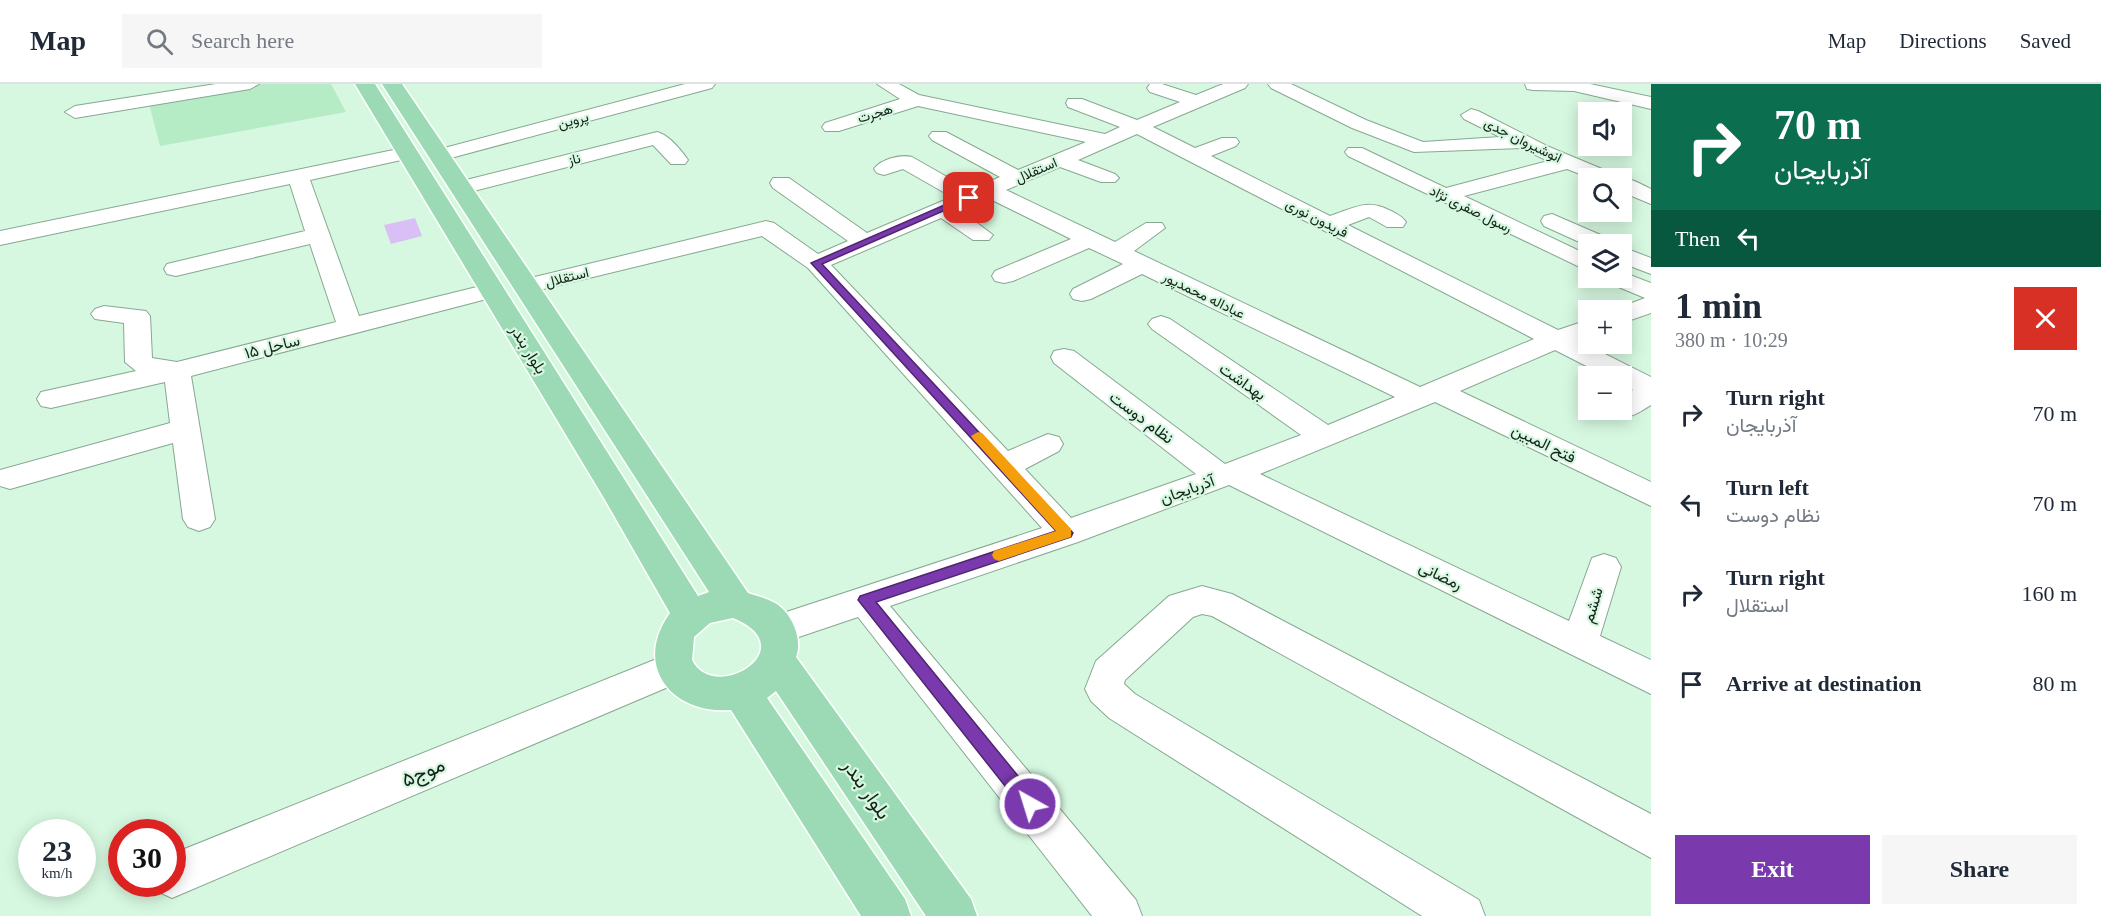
<!DOCTYPE html>
<html lang="en">
<head>
<meta charset="utf-8">
<style>
	body { margin:0; font-family:"Times New Roman",Vazirmatn,serif; background:#f6f6f7; color:#1f2937; height:100vh; display:flex; flex-direction:column; font-size:22px; white-space:nowrap }
	* { box-sizing:border-box; margin:0 }
	p { font-size:20px; color:#747a83 }
	.icon { flex:none; width:33px; height:33px; fill:none; stroke:currentColor; stroke-width:2; stroke-linecap:round; stroke-linejoin:round }
	.map { position:relative; flex:1; overflow:hidden }
	.side { display:flex; flex-direction:column; background:#fff; width:450px }
	.side>* { flex:none }
	.top-card { background:#0b6e4f; color:#fff; overflow:hidden }
	.tools { position:absolute; left:1578px; top:18px; display:grid; gap:12px }
	.tools a { display:grid; place-items:center; width:54px; height:54px; border-radius:0px; background:#fff; box-shadow:0 3px 15px #0003; font-size:30px }
	.speed { position:absolute; left:18px; top:735px; display:flex; gap:12px; font-size:30px; font-weight:700; text-align:center }
	.speed>* { display:grid; place-content:center; width:78px; height:78px; border-radius:50%; background:#fff; box-shadow:0 3px 15px #0003; line-height:1 }
	.speed small { font-size:15px; font-weight:400 }
	.speed .limit { border:9px solid #d22; background:#fff; color:#111 }
	.pin { position:absolute; display:grid; place-items:center; width:51px; height:51px; color:#fff; margin:-26px; border-radius:12px; box-shadow:0 3px 9px #0006 }
	.me { position:absolute; width:66px; margin:-33px; rotate:321deg; stroke-linejoin:round; filter:drop-shadow(0 0 4px #0008) }
	.turn { display:flex; align-items:center; gap:21px; height:126px; padding:0 24px; font-size:27px }
	.turn .icon { width:78px; height:78px; stroke-width:2.5 }
	.turn b { display:block; font-size:42px; line-height:51px }
	.then { display:flex; align-items:center; height:57px; padding:0 24px; background:#0003; gap:12px; font-size:22px }
	.round { display:grid; place-items:center; flex:none; width:63px; height:63px; border-radius:0px; background:#f6f6f7 }
	.overview { display:flex; align-items:center; justify-content:space-between; height:102px; padding:0 24px }
	h1 { font-size:36px; font-weight:700; line-height:45px }
	.action { display:flex; gap:12px; margin-top:auto; padding:12px 24px }
	.action a { flex:1; height:69px; border-radius:0px; background:#7a39ad; color:#fff; font-size:24px; font-weight:700; line-height:69px; text-align:center }
	.action a+a { background:#f6f6f7; color:#1f2937 }
	ul { padding:0; list-style:none }
	li { display:flex; align-items:center; gap:18px; height:90px; padding:0 24px }
	li div { flex:1 }
	li b { display:block; font-size:22px }
	li em { font-style:normal }
	header { display:flex; align-items:center; gap:36px; box-sizing:border-box; height:84px; padding:0 30px; background:#fff; border-bottom:2px solid #e0e1e3 }
	header strong { font-size:28px }
	nav { display:flex; gap:33px; margin-inline-start:auto; font-size:21px }
	.search { width:420px; height:54px; background:#f6f6f7; display:flex; align-items:center; gap:15px; box-sizing:border-box; padding:0 21px; border-radius:0px; color:#747a83; font-size:22px }
	main { display:flex; flex:1; min-height:0 }
	.map>svg:first-child { display:block }
	.green { fill:#b5ecc6 }
	.building { fill:#dabff7 }
	.lines { fill:none; stroke-linecap:round; stroke-linejoin:round }
	.minor-casing { stroke:#87a791; stroke-width:2 }
	.major-casing { stroke:#fff; stroke-width:3 }
	.minor { fill:#fff; fill-rule:evenodd }
	.major { fill:#9cdab5; fill-rule:evenodd }
	.route { fill:#7a39ad; stroke:#4f2570; stroke-width:1.5 }
	.slow { fill:#f59e0b }
	.labels { text-anchor:middle; stroke-width:4.5; stroke-linejoin:round; paint-order:stroke }
	.far-street-label { font-size:14px; fill:#152119; stroke:#d6f8e0 }
	.street-label { font-size:16px; fill:#152119; stroke:#d6f8e0 }
	.near-street-label { font-size:20px; fill:#152119; stroke:#d6f8e0 }
</style>
</head>
<body>
<header>
<strong>Map</strong>
<div class="search"><svg class="icon" aria-label="search" viewBox="0 0 24 24"><circle cx="10" cy="10" r="6"/><path d="M15 15l6 6"/></svg>Search here</div>
<nav><a>Map</a><a>Directions</a><a>Saved</a></nav>
</header>
<main>
<div class="map">
<svg width="1651" height="832" viewBox="0 0 1651 832">
	<rect width="100%" height="100%" fill="#d6f8e0"/>
	<path class="green" d="M257,0H331L346,28L160,62L149,20Z"/>
	<path class="building" d="M415,134L422,152L391,160L384,141Z"/>
	<g class="lines">
		<g class="minor-casing">
			<path id="minor" d="M216,0H259L250,5L75,34L65,28L75,22Z
				M685,0H715L712,4L447,75H433L430,71L433,67Z
				M877,0H899L919,11L1105,50L1120,43L1068,23L1066,19L1068,15H1082L1137,36L1180,18L1150,8L1147,4L1150,0H1162L1196,11L1223,0H1248L1245,4L1153,43L1195,64L1222,54H1236L1239,58L1236,62L1211,72L1330,132C1354,124 1367,114 1391,127C1397,130 1402,132 1406,138L1403,143H1387L1369,133L1348,141L1558,246L1588,236V253L1579,257L1651,293V321C1638,329 1629,336 1613,332L1609,326H1622V313L1633,306L1622,300V292H1606L1555,266L1460,307L1651,398V422L1435,318L1260,390L1569,537L1592,474L1604,470L1616,474L1621,483L1600,552L1651,576V610L1229,401L1078,458L890,522L1136,816L1142,832H1092L858,533L778,560L765,555L760,545L765,535L1042,444L808,184L762,152L527,209L518,207L515,202L518,197L766,137L774,139L818,170L848,157L773,104L770,99L773,94H789L867,149L952,113L903,85L884,91L877,89L874,85C880,75 901,70 912,73L970,106L1000,93L932,56L929,52L932,48H946L1018,86L1086,58L918,22L839,47H825L822,43L825,39L900,15ZM1137,50L1187,76L1534,255L1420,303L1134,167L1165,144L1162,139H1146L1115,158L1006,106L1060,83L1101,98H1115L1119,94L1115,90L1078,76ZM988,114L1071,155L995,187L992,192L995,197L1004,199L1013,197L1089,164L1123,180L1073,205L1070,210L1073,215L1082,217L1091,215L1142,190L1395,313L1328,341L1170,235L1161,232L1152,235L1148,240L1152,245L1301,351L1225,380L1074,267L1064,265L1054,267L1051,273L1054,279L1196,390L1071,434L1025,385L1059,367L1063,360L1059,353L1048,350L1008,367L831,181L941,134L973,156H989L993,151L960,126Z
				M1268,0H1291L1366,36L1423,58L1500,53L1464,35L1461,31L1471,25L1478,27L1547,62L1614,90L1617,94H1590L1567,85L1464,112L1588,171V187L1348,72L1345,68L1348,64H1362L1446,104L1548,77L1521,64L1414,68L1352,44L1271,4Z
				M1525,0H1590L1651,13V25L1574,7L1533,6L1527,5Z
				M657,48C669,51 681,66 688,76L685,80H671L653,61L462,110L454,109L451,104L454,99Z
				M408,63L415,65L418,69L415,73L310,96L359,232L493,199L502,201L505,206L502,211L191,292L215,435L210,443L199,447L188,443L183,435L173,359L10,405L0,402V386L170,339L165,298L51,324L41,322L37,315L41,308L136,287L125,278L124,239L95,235L91,230L95,225L104,222L146,227L150,232L152,274L177,278L336,238L310,160L176,192L167,190L164,185L167,180L305,147L290,100L0,161V147Z
				M1618,94C1629,93 1641,100 1651,105V120L1622,108V94Z
				M1552,130L1610,155L1614,160L1588,162L1544,142L1541,137L1544,132Z
				M1622,163L1651,174V190L1622,179Z
				M1622,188L1651,199V229L1622,239V226H1613L1645,214L1609,199L1606,194H1622Z
				M1202,502L1232,510L1651,730V774L1212,532L1202,530L1193,533L1125,596L1124,600L1135,610L1479,816L1485,832H1422L1109,634L1091,617L1085,605L1096,577L1169,512Z
				M674,568L687,573L692,584L687,595L172,814L157,807L153,800H172V770Z"/>
		</g>
		<g class="major-casing">
			<path id="major" d="M355,0H375L698,512L709,508L382,0H402L748,509C756,512 767,514 775,519C792,529 803,555 796,573L971,815L977,832H926L776,607L767,614L905,815L911,832H861L731,626C672,631 632,582 670,529L604,414ZM733,534C807,564 714,621 692,576L694,553L710,539Z"/>
		</g>
		<use href="#minor" class="minor"/>
		<use href="#major" class="major"/>
	</g>
	<path class="route" d="M965,112L973,114L822,180L1073,449L1071,453L876,518L1036,714L1039,720L1036,726L1030,729L1024,726L858,516L860,512L1056,447L811,179Z"/>
	<path class="slow" d="M978,348L982,349L1071,445V453L999,477L994,475L992,471L994,467L1056,447L973,355L971,352Z"/>
	<g class="labels">
		<g class="far-street-label">
			<text transform="translate(875 29) rotate(-17)" y="5">هجرت</text>
			<text transform="translate(573 36) rotate(-15)" y="5">پروین</text>
			<text transform="translate(1523 56) rotate(26)" y="5">انوشیروان جدی</text>
			<text transform="translate(574 75) rotate(-14)" y="5">ناز</text>
			<text transform="translate(1036 86) rotate(-23)" y="5">استقلال</text>
			<text transform="translate(1471 125) rotate(26)" y="5">رسول صفری نژاد</text>
			<text transform="translate(1317 134) rotate(27)" y="5">فریدون نوری</text>
			<text transform="translate(567 193) rotate(-14)" y="5">استقلال</text>
			<text transform="translate(1204 211) rotate(26)" y="5">عباداله محمدپور</text>
		</g>
		<g class="street-label">
			<text transform="translate(272 262) rotate(-14)" y="6">ساحل ۱۵</text>
			<text transform="translate(529 265) rotate(58)" y="6">بلوار بندر</text>
			<text transform="translate(1243 297) rotate(35)" y="6">بهداشت</text>
			<text transform="translate(1142 333) rotate(37)" y="6">نظام دوست</text>
			<text transform="translate(1544 359) rotate(26)" y="6">فتح المبین</text>
			<text transform="translate(1187 405) rotate(-20)" y="6">آذربایجان</text>
			<text transform="translate(1441 491) rotate(26)" y="6">رمضانی</text>
			<text transform="translate(1592 521) rotate(-73)" y="6">ششم</text>
		</g>
		<g class="near-street-label">
			<text transform="translate(423 688) rotate(-23)" y="7">موج۵</text>
			<text transform="translate(867 705) rotate(55)" y="7">بلوار بندر</text>
		</g>
	</g>
</svg>
<div class="tools">
<a><svg class="icon" aria-label="sound" viewBox="0 0 24 24"><path d="M4 9h4l5-4v14l-5-4H4zM17 9q2 3 0 6"/></svg></a>
<a><svg class="icon" aria-label="search" viewBox="0 0 24 24"><circle cx="10" cy="10" r="6"/><path d="M15 15l6 6"/></svg></a>
<a><svg class="icon" aria-label="layers" viewBox="0 0 24 24"><path d="M12 4l9 5-9 5-9-5zM3 14l9 5 9-5"/></svg></a>
<a>+</a>
<a>−</a>
</div>
<div class="speed"><div>23<small>km/h</small></div><div class="limit">30</div></div>
<div class="pin" style="left:969px;top:114px;background:#d93025"><svg class="icon" aria-label="arrive" viewBox="0 0 24 24"><path d="M6 21V4h12l-3 4 3 4H6"/></svg></div>
<svg class="me" style="left:1030px;top:720px" viewBox="-20 -20 40 40"><circle r="17" fill="#7a39ad" stroke="#fff" stroke-width="3"/><path d="M0-11L8 9 0 5-8 9z" fill="#fff"/></svg>
</div>
<section class="side">
<div class="top-card">
<div class="turn"><svg class="icon" aria-label="right" viewBox="0 0 24 24"><path d="M7 20v-9h11M14 6l5 5-5 5"/></svg><div><b>70 m</b>آذربایجان</div></div>
<div class="then">Then<svg class="icon" aria-label="left" viewBox="0 0 24 24"><path d="M17 20v-9H6M10 6l-5 5 5 5"/></svg></div>
</div>
<div class="overview"><div><h1>1 min</h1><p>380 m · 10:29</p></div><a class="round" style="background:#d93025;color:#fff"><svg class="icon" aria-label="close" viewBox="0 0 24 24"><path d="M6 6l12 12M18 6L6 18"/></svg></a></div>
<ul>
<li><svg class="icon" aria-label="right" viewBox="0 0 24 24"><path d="M7 20v-9h11M14 6l5 5-5 5"/></svg><div><b>Turn right</b><p>آذربایجان</p></div><em>70 m</em></li>
<li><svg class="icon" aria-label="left" viewBox="0 0 24 24"><path d="M17 20v-9H6M10 6l-5 5 5 5"/></svg><div><b>Turn left</b><p>نظام دوست</p></div><em>70 m</em></li>
<li><svg class="icon" aria-label="right" viewBox="0 0 24 24"><path d="M7 20v-9h11M14 6l5 5-5 5"/></svg><div><b>Turn right</b><p>استقلال</p></div><em>160 m</em></li>
<li><svg class="icon" aria-label="arrive" viewBox="0 0 24 24"><path d="M6 21V4h12l-3 4 3 4H6"/></svg><div><b>Arrive at destination</b></div><em>80 m</em></li>
</ul>
<div class="action"><a>Exit</a><a>Share</a></div>
</section>
</main>
</body>
</html>
